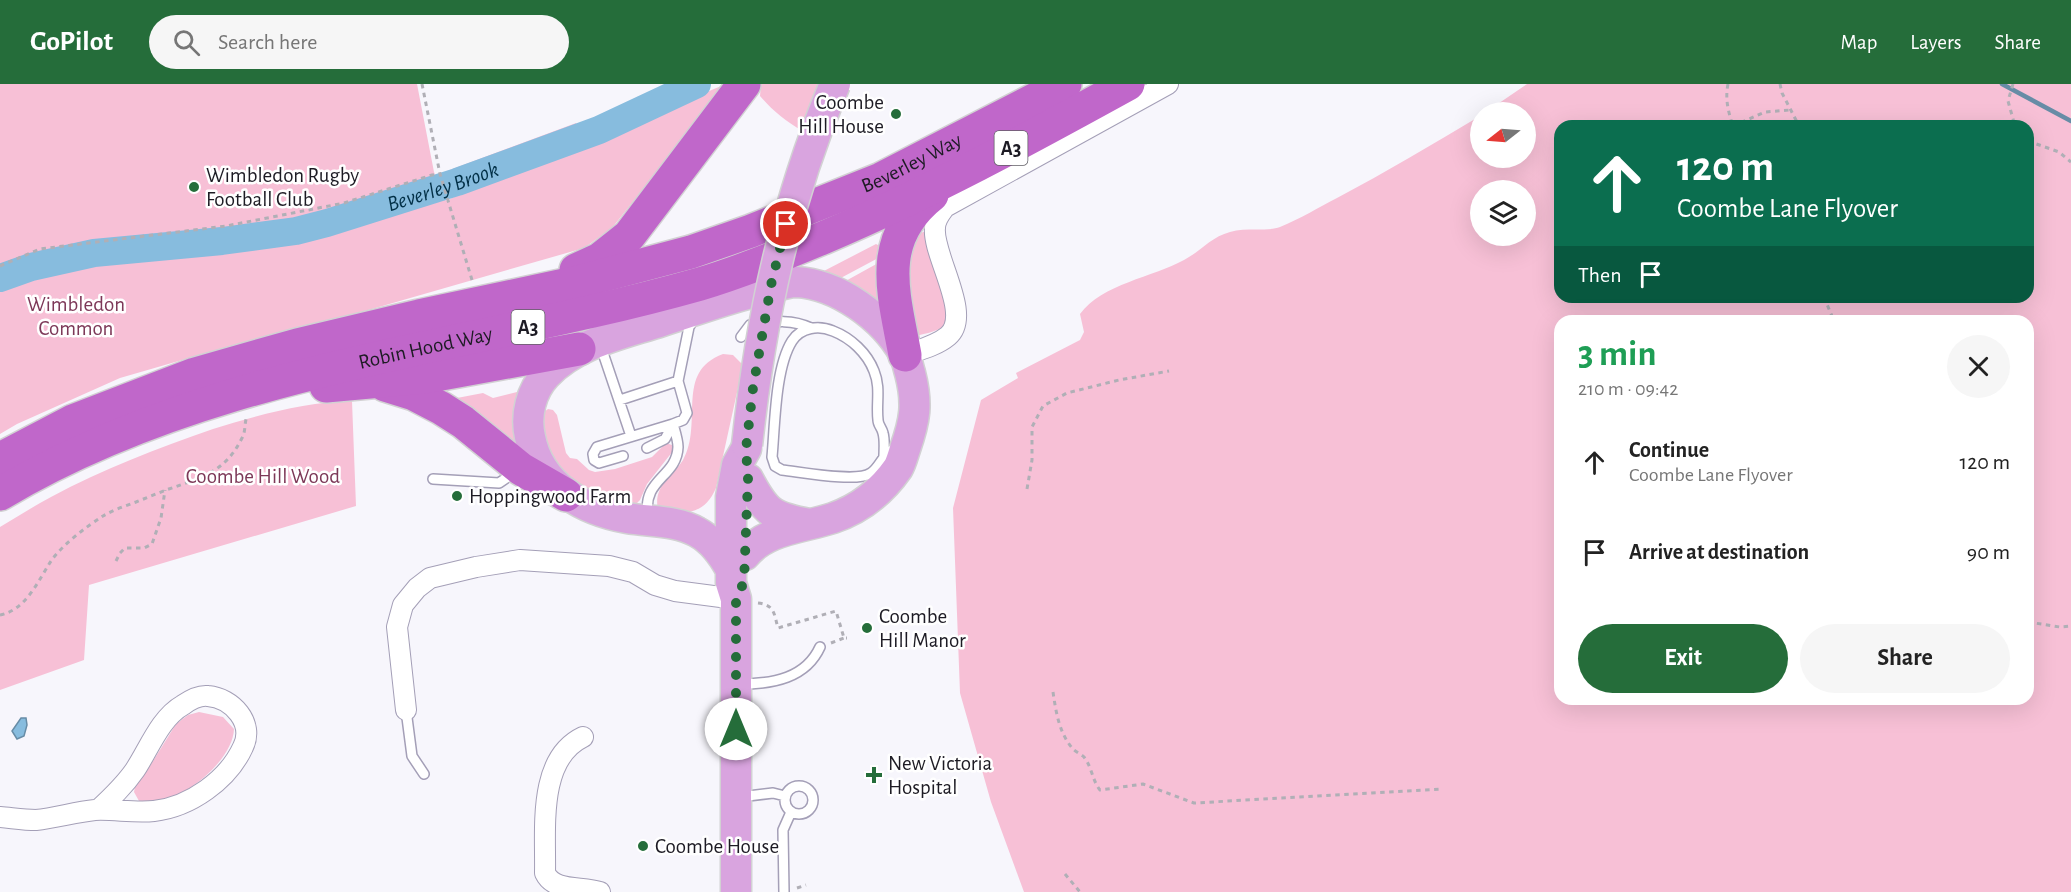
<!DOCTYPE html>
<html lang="en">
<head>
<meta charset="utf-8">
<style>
	body { margin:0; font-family:"Alegreya Sans",sans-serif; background:#f6f6f6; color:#222; height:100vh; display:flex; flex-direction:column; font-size:22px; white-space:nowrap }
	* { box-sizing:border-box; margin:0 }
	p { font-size:20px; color:#767676 }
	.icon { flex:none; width:33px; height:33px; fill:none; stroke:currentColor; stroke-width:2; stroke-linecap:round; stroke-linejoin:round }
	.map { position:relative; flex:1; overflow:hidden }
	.details { position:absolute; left:1554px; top:231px; width:480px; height:390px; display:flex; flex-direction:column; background:#fff; border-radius:18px; box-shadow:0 6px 24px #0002 }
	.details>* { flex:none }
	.banner { position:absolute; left:1554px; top:36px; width:480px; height:183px; border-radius:18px; box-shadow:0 6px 24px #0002; background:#0b6e4f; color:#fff; overflow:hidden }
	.needle { width:39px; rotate:253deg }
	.fabs { position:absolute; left:1470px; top:18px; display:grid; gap:12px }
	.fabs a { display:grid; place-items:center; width:66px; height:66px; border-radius:50%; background:#fff; box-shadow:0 6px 24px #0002; font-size:30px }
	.pin { position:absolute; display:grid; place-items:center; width:51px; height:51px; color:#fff; margin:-26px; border:3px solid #fff; border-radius:50%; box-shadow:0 2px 6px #0007 }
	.me { position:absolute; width:66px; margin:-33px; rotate:0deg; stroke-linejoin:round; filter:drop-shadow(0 0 4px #0008) }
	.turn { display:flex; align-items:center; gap:21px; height:126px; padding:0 24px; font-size:27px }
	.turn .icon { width:78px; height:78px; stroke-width:2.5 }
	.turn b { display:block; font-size:42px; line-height:51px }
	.then { display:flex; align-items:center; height:57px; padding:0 24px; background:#0003; gap:12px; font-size:22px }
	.round { display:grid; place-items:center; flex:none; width:63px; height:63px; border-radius:32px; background:#f6f6f6 }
	.head { display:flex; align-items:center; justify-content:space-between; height:102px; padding:0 24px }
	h1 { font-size:36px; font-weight:700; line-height:45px; color:#1e9e55 }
	.action { display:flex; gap:12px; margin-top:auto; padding:12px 24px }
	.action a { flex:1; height:69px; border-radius:36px; background:#256d3a; color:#fff; font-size:24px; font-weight:700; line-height:69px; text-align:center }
	.action a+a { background:#f6f6f6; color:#222 }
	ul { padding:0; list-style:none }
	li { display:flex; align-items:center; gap:18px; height:90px; padding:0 24px }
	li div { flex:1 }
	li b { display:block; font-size:22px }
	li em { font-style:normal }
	header { display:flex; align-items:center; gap:36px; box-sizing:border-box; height:84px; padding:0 30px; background:#256d3a; color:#fff }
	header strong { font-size:28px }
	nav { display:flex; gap:33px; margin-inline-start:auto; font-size:21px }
	.search { width:420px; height:54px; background:#f6f6f6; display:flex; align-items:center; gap:15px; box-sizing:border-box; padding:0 21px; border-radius:33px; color:#767676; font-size:22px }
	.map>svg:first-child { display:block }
	.green { fill:#f7c0d6; fill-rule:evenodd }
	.water { fill:#87bcde; stroke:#678ca6; stroke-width:1.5 }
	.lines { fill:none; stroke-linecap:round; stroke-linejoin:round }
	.stream { stroke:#678ca6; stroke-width:4.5 }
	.river { stroke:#87bcde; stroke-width:28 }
	.lane-casing { stroke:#a49fb7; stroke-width:12 }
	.street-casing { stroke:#a49fb7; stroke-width:22 }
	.primary-casing { stroke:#d2d1d3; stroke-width:33 }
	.highway-casing { stroke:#d2d1d3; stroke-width:36 }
	.path { stroke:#b0afb6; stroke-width:3; stroke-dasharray:4.5 4.5; stroke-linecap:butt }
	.lane { stroke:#fff; stroke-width:9 }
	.street { stroke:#fff; stroke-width:20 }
	.primary { stroke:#d9a4df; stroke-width:30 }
	.highway { stroke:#c067ca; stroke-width:33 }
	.primary-bridge-casing { stroke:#d2d1d3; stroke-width:33; stroke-linecap:butt }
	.primary-bridge { stroke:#d9a4df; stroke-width:30 }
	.route { stroke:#256d3a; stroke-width:10; stroke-dasharray:0 18 }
	.poi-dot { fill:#256d3a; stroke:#fff; stroke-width:2 }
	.labels { text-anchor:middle; stroke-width:5; stroke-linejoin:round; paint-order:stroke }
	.shield { fill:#fff; stroke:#615f66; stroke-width:1.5 }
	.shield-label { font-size:20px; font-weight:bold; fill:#1d1b24 }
	.poi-label { font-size:21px; fill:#1d1b24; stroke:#fff; text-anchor:start }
	.street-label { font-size:21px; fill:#1d1b24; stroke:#fff }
	.park-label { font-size:21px; fill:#7d3858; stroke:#fff }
	.water-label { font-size:22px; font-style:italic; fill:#023047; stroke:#fff }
</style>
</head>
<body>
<header>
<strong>GoPilot</strong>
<div class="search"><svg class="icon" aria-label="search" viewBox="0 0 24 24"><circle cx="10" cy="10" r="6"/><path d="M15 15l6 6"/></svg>Search here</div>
<nav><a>Map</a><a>Layers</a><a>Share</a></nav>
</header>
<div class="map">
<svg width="2071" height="808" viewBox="0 0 2071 808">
	<rect width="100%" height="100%" fill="#f7f6fc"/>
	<path class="green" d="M0,0H417L434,88L446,117L454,113L447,87L576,39L584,59L726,0L612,144L584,164L372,225L234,261L120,294L17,340L0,350Z
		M761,0H820L803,47C786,38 772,26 760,12Z
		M1527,0H2071V808H1024L991,718L960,609L953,424L981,316L1018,294L1016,289L1080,256L1084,248L1080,230C1102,200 1153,193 1184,176C1201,167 1211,153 1230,148C1246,143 1267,148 1280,143C1300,135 1319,123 1337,114C1386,88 1433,60 1480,32V74H1526V28H1486ZM1560,42H2028V213H1560ZM1480,106H1526V152H1480ZM1560,237H2028V615H1560Z
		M927,147C931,163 956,231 944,242C937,248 922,250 913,253L901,212L909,175L920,149Z
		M876,160L880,162L882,172L837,196L820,189Z
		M880,178L890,234L842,199Z
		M723,270L733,271L743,281L716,404C704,432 684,430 658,427C653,401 671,395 683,376C704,339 674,288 723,270Z
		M521,307L518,357L514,362L452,317L457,314L483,309L493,314Z
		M352,317L356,422L89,501L84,576L0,606V443C17,433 34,422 51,413C103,385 158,364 213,345C258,331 305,318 352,317Z
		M548,325L553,326L557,331L566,369L570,374L577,375L589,386L595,388L615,385L652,373L666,359L672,361L673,367L647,400L640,416L636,420L630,422C617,418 572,405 565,397C547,379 542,352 544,328Z
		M199,628L223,633L234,645C233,679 173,727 139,717L134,708L135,703L148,685L176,640L188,631Z"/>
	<path class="water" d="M21,634H26L27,641L24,652L17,655L12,647Z"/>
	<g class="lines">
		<path class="stream" d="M2002,0L2071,37"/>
		<path class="river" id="s1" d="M0,194L31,183L94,169L222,157L296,147L327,139L457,98L599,46L697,0"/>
		<g class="lane-casing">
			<path id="lane" d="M741,253L750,241C772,238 790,234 811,244
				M596,264L603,269L631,352
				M620,316L678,297L689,243L695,234
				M623,372L599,379L594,376L593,370L597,363L673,340L665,355L647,364
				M883,390C883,379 886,359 883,349C882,344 878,341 878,336C876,319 881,304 874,287C867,269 851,254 833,247C819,241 801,243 792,257C775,284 775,341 772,373L775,382L782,386C801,388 857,399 871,389C882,381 881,370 898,363
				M433,395L499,399L515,388
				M648,431C642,395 677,393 678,363C678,356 675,347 673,340L683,336L687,329L678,297
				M741,600C773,600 806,594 820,563
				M406,626L412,672L424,690
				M785 716a14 14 0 1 1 28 0a14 14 0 1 1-28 0Z
				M740,713L773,709L785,712
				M784,808L783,746L791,728"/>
		</g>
		<g class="street-casing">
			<path id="street" d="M905,271C919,266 936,262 948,252C973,231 932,171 935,144C935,135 940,130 945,123L1168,0
				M406,626L397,543L403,521L417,504L430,494L476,483L520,476L609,482L633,488L655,501L675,507L736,515
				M583,653C537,675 546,746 545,789C554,808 581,802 600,808
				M0,733C12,734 24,736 36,736C56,734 75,728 95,726C114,725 134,729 154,727C190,723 228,696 243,663C255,639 232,614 208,612C199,611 190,616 183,621C160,634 149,665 135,686C124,702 111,714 98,726"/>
		</g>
		<g class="primary-casing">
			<path id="primary" d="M748,395C766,429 772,433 809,440
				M731,486C723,471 712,456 697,448C676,436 650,438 627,434C582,426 539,401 530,353C525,331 531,307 546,291C576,259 623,250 662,237C697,226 731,213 766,205C775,203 786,198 796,198C838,200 884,234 904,270C907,275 908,283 910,289C918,320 915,336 905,365C903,371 901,379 898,384C882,407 859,425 833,434C803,444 766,445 745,471
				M736,808V515L731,499V413L737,381L746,365"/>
		</g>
		<g class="highway-casing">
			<g id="highway">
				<path d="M576,186L600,175L629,152L744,0"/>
				<path d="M905,271C894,210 875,156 932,111"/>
				<path d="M385,301L414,310L441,324L463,338L521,385L566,411"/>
				<path d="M326,302L425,293L579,265"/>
				<path id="s2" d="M0,375L73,337L195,290L297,261L419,232L574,199L691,168L751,147L881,95L1065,0"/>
				<path id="s3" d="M0,410C213,283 466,266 700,200C743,187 784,170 825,153C929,109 1028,55 1128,0"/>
			</g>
		</g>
		<path class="path" d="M422,0L440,90L472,196
			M1728,0C1725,15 1728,27 1733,42
			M1780,0L1782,9L1799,42
			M2013,0L2008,17L2015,42
			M1733,42L1765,28L1790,26
			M2028,57L2059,68L2071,78
			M0,182L40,165L226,142L344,119L432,91L440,90
			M1824,213L1834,237
			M1027,405L1032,376V343L1043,322L1067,309L1119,296L1169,287
			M116,477L120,469L125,464H144L152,460L161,434L165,406
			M758,519C775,521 774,530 778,544L836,527L844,554H847
			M0,531C26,526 38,497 51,477C63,460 86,443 103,432C113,426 125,422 136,418C146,414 156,410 166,406C200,394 225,389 242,354C246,347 244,340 247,332
			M2028,538L2060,543L2071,542
			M831,559L844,554
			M1053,608C1056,628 1059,649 1073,665C1076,668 1081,670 1084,673C1092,683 1092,696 1100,706L1143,700L1194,719L1443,705
			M1065,790L1080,808
			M797,804L806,801"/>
		<use href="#lane" class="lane"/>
		<use href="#street" class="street"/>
		<use href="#primary" class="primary"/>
		<use href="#highway" class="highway"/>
		<g class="primary-bridge-casing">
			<path id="primary-bridge" d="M747,361C761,233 785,119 835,0"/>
		</g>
		<use href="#primary-bridge" class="primary-bridge"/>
	</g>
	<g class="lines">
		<path class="route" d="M736,645V515L744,498L748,395L746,365L753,304L771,201L786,140"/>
	</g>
	<g class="poi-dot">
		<circle cx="896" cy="30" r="6"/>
		<circle cx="194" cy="103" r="6"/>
		<circle cx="457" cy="412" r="6"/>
		<circle cx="867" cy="544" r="6"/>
		<path d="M871 682h6v6h6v6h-6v6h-6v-6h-6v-6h6z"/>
		<circle cx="643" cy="762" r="6"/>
	</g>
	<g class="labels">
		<g class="shield">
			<rect x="994.5" y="47" width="33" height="34" rx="4.5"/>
			<rect x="511.5" y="226" width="33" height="34" rx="4.5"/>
		</g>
		<g class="shield-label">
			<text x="1011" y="71">A3</text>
			<text x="528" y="250">A3</text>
		</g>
		<g class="poi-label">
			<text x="884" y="25" text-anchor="end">Coombe<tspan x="884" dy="24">Hill House</tspan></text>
			<text x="206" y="98">Wimbledon Rugby<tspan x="206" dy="24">Football Club</tspan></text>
			<text x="469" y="419">Hoppingwood Farm</text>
			<text x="879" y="539">Coombe<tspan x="879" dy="24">Hill Manor</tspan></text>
			<text x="888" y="686">New Victoria<tspan x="888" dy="24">Hospital</tspan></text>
			<text x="655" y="769">Coombe House</text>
		</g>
		<g class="street-label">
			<text dy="7" stroke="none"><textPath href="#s2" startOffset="962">Beverley Way</textPath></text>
			<text dy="7" stroke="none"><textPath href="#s3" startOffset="452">Robin Hood Way</textPath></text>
		</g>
		<g class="park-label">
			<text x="76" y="227">Wimbledon<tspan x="76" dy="24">Common</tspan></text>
			<text x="263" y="399">Coombe Hill Wood</text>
		</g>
		<g class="water-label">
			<text dy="8" stroke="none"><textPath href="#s1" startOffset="454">Beverley Brook</textPath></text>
		</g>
	</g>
</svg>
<div class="fabs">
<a><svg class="needle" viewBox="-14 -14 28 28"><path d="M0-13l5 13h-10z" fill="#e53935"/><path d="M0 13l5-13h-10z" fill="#767676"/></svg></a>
<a><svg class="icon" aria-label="layers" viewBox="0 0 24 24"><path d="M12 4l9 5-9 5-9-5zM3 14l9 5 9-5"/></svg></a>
</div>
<div class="pin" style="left:786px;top:140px;background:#d93025"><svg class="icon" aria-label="arrive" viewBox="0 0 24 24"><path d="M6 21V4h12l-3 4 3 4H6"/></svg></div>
<svg class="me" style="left:736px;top:645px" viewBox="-20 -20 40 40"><circle r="19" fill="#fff"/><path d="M0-13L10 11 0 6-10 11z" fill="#256d3a"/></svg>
<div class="banner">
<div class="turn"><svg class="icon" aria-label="ahead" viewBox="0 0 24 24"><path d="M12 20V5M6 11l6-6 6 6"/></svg><div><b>120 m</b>Coombe Lane Flyover</div></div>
<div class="then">Then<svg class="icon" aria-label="arrive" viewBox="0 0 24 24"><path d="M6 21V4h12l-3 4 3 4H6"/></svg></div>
</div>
<section class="details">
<div class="head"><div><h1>3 min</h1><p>210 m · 09:42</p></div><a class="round"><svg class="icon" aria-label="close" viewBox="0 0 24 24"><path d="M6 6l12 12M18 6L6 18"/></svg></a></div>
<ul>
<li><svg class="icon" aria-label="ahead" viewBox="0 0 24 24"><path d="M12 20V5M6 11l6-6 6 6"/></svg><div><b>Continue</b><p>Coombe Lane Flyover</p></div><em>120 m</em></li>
<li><svg class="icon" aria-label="arrive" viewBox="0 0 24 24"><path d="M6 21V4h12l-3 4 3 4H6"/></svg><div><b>Arrive at destination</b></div><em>90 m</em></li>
</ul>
<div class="action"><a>Exit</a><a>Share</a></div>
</section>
</div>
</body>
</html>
